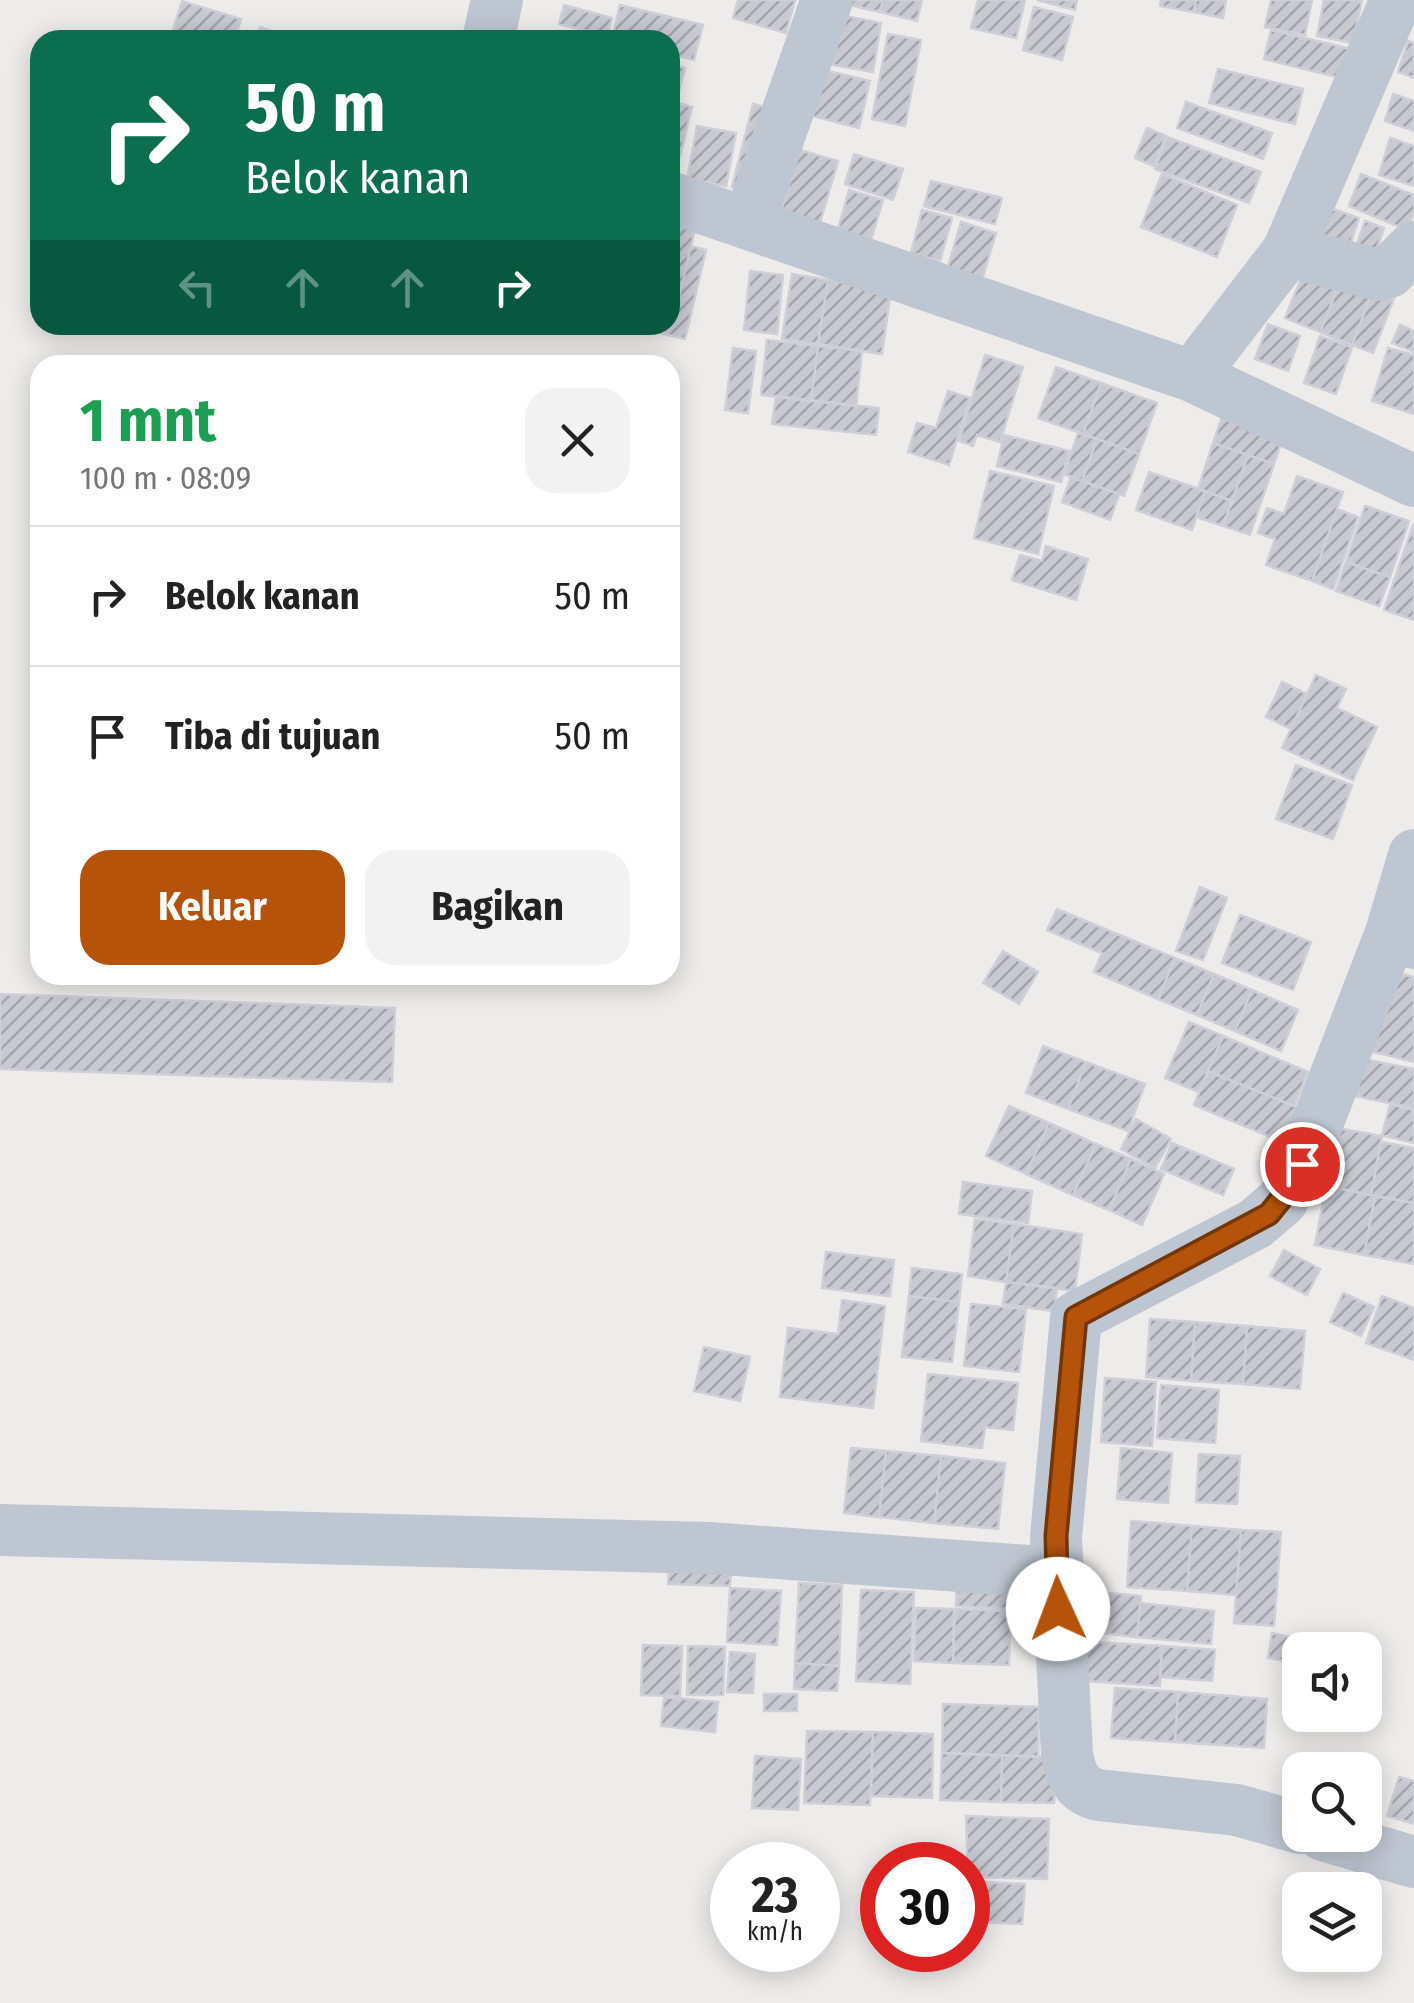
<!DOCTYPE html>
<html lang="id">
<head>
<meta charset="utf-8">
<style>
	body { margin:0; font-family:"Fira Sans Condensed",sans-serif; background:#f2f2f2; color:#222; height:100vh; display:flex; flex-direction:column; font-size:38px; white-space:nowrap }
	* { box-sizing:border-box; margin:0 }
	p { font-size:32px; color:#767676 }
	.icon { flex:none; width:55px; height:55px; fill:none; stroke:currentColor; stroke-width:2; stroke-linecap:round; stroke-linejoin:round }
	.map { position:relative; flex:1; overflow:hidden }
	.panel { position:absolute; left:30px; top:355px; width:650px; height:630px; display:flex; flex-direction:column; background:#fff; border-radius:30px; box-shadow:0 5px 25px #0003 }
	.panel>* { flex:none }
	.guide { position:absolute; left:30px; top:30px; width:650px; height:305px; border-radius:30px; box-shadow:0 5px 25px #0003; background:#0b6e4f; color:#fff; overflow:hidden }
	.fabs { position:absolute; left:1282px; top:1632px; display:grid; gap:20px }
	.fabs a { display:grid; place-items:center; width:100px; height:100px; border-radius:20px; background:#fff; box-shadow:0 5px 25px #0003; font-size:50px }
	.speed { position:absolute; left:710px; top:1842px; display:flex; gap:20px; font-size:50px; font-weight:700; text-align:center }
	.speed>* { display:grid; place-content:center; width:130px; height:130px; border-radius:50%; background:#fff; box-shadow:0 5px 25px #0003; line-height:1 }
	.speed small { font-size:25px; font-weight:400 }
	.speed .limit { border:15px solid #d22; background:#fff; color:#111 }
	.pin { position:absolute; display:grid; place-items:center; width:85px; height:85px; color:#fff; margin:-42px; border:5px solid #fff; border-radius:50%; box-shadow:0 2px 10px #0007 }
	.me { position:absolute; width:110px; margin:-55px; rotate:358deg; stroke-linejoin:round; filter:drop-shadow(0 0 8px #0008) }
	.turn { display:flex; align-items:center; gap:35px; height:210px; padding:0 50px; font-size:45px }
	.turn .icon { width:130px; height:130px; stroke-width:2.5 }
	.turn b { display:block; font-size:70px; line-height:85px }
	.lanes { display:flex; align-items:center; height:95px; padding:0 50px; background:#0003; justify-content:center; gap:50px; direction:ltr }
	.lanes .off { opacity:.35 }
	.round { display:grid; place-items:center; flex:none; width:105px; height:105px; border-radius:30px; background:#f2f2f2 }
	.headline { display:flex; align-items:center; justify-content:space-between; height:170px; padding:0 50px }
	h1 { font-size:60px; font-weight:700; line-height:75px; color:#1e9e55 }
	.action { display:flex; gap:20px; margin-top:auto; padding:20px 50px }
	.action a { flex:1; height:115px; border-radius:30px; background:#b45309; color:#fff; font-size:40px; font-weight:700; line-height:115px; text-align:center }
	.action a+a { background:#f2f2f2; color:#222 }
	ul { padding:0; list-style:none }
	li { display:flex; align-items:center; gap:30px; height:140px; padding:0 50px; border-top:2px solid #e0e0e0 }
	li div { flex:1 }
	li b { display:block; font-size:38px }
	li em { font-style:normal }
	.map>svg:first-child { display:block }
	.building { fill:url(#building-hatch); stroke:#cfd0d7; stroke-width:2.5 }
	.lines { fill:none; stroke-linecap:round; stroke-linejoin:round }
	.minor { stroke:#bec6d1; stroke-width:52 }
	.route-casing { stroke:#753606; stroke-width:25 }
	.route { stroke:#b45309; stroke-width:18 }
</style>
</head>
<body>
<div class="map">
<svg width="1414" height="2003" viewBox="0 0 1414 2003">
	<defs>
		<pattern id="building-hatch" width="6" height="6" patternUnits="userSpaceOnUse" patternTransform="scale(2.5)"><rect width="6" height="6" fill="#c8c9d1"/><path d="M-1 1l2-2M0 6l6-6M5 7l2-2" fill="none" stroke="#a4a5ac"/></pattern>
	</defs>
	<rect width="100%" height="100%" fill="#eeebeb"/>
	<path class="building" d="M738,0H795L786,33L733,18Z
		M852,0H883L880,12L850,5Z
		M883,0H922L917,21L880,12Z
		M978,0H1025L1016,38L971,28Z
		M1037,0H1077L1075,10Z
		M1161,0H1196L1194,12L1160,6Z
		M1196,0H1226L1223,18L1194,12Z
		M1271,0H1312L1305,35L1265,27Z
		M1324,0H1362L1353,43L1317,36Z
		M182,1L241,19L235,40H170Z
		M564,5L612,18L607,36L559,24Z
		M620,5L703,25L694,60L670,54V40L612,39Z
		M1034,7L1073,17L1062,60L1023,50Z
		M835,14L881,23L873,72L827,64Z
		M260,27L295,40H255Z
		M1271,30L1355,50L1348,80L1264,59Z
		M888,34L921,40L905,126L872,119Z
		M1408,41L1414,43V78L1398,72Z
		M670,64L685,68L679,91L670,88Z
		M1218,69L1303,89L1295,124L1209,103Z
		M824,70L870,81L859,128L813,116Z
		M1393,94L1414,101V131L1385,121Z
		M670,101L692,107L680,156L670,153Z
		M1186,102L1272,133L1263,159L1177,128Z
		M753,104L776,110L755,193L732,187Z
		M697,126L736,133L726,186L687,179Z
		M1147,128L1166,136L1154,166L1135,158Z
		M1167,137L1261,172L1249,203L1155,169Z
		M1390,138L1414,146V186L1379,175Z
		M800,150L838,161L819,226L780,214Z
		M854,154L903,169L893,200L845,184Z
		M1162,174L1237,205L1217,257L1141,227Z
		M1361,174L1414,195V213L1407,230L1349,206Z
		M931,181L1002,198L995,224L924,206Z
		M849,190L883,200L869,247L836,236Z
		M1330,208L1359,218L1345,261L1316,251Z
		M922,210L952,218L940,261L911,253Z
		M670,219L696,225L679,297L670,295Z
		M1365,221L1384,228L1371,267L1351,261Z
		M961,222L996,233L982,280L947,270Z
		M691,246L706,250L685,339L639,328V325H670V295L679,297Z
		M1309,259L1344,272L1320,332L1285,318Z
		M750,271L783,275L777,334L744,330Z
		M1344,272L1375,285L1352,345L1320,332Z
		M792,274L828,280L818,344L782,339Z
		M828,280L891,290L882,354L818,344Z
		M1375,285L1396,293L1373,353L1352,345Z
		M1268,324L1300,336L1288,371L1255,359Z
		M1400,325L1414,331V352L1392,343Z
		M1320,336L1352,347L1336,394L1304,383Z
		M767,340L818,346L811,401L761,395Z
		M818,346L862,351L856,406L811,401Z
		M733,348L756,351L748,413L725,410Z
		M1388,348L1414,355V414L1372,401Z
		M985,355L1023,367L1000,442L977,435L973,446L959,441Z
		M1056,367L1101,383L1083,434L1038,418Z
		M1101,383L1157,403L1139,454L1083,434Z
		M948,391L970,398L949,465L908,452L917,423L936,428Z
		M776,396L879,408L876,435L772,424Z
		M1226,405L1287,426L1274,464L1213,443Z
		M1078,433L1097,439L1082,481L1064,474Z
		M1004,435L1069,451L1061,482L997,466Z
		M1097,439L1139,454L1124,496L1082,481Z
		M1213,443L1248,455L1232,501L1198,489Z
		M1248,455L1274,464L1250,535L1223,526Z
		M990,471L1054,486L1038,554L974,538Z
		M1149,472L1205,491L1192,530L1136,510Z
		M1297,476L1343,492L1312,581L1266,565L1275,539L1258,533L1267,508L1284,514Z
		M1071,477L1119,494L1110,520L1062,502Z
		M1205,491L1232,501L1223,526L1196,517Z
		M1365,506L1409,521L1390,577L1346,562Z
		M1337,509L1358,517L1333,589L1312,581Z
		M1413,525H1414V620L1384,610Z
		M1046,546L1088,559L1076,600L1012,580L1020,555L1042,561Z
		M1346,562L1390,577L1379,606L1336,591Z
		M1316,675L1346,689L1337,708L1377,727L1353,780L1282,748Z
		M1282,682L1307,694L1291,729L1266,717Z
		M1296,765L1352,785L1333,839L1276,819Z
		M1200,887L1227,898L1203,960L1176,951Z
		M1057,909L1175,958L1158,999L1094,972L1102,953L1047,930Z
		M1240,915L1311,942L1293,990L1222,963Z
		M1003,951L1038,972L1019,1004L983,983Z
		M1175,958L1214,974L1197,1015L1158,999Z
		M1389,971L1414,977V1062L1370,1051Z
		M1214,974L1252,990L1235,1031L1197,1015Z
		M1252,990L1298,1010L1281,1051L1235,1031Z
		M0,994L395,1008L392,1082L0,1069Z
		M1189,1022L1223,1036L1199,1092L1165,1078Z
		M1223,1036L1308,1072L1294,1106L1208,1071Z
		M1043,1046L1086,1062L1068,1109L1026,1093Z
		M1358,1058L1414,1069V1108L1350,1095Z
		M1086,1062L1145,1084L1128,1131L1068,1109Z
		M1208,1071L1301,1109L1287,1144L1194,1105Z
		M1390,1104L1414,1110V1143L1382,1135Z
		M1009,1106L1049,1123L1026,1174L986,1156Z
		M1136,1119L1171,1139L1155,1168L1121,1149Z
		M1049,1123L1096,1144L1073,1195L1026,1174Z
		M1337,1128L1382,1136L1371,1195L1326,1186Z
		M1381,1142L1414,1148V1203L1371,1195Z
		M1172,1143L1234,1169L1223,1195L1161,1169Z
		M1096,1144L1131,1159L1109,1210L1073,1195Z
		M1131,1159L1164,1174L1142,1225L1109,1210Z
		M963,1182L1032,1191L1028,1223L959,1214Z
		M1326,1186L1375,1196L1364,1255L1315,1245Z
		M1375,1196L1414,1203V1264L1364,1255Z
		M975,1219L1014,1224L1006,1282L968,1276Z
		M1014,1224L1082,1234L1075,1291L1006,1282Z
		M1284,1250L1320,1269L1307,1295L1270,1276Z
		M826,1252L894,1260L890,1296L822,1288Z
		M912,1268L962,1274L959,1302L909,1296Z
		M1006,1282L1057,1288L1054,1311L1003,1304Z
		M1343,1293L1374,1307L1361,1336L1330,1322Z
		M909,1296L959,1302L952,1362L902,1357Z
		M1382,1296L1414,1308V1360L1366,1343Z
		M842,1300L885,1306L873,1408L780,1397L788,1328L838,1334Z
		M971,1304L1026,1309L1019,1372L964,1366Z
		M1150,1319L1195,1322L1191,1381L1146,1377Z
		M1195,1322L1247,1326L1243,1384L1191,1381Z
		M1247,1326L1305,1331L1300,1389L1243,1384Z
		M704,1347L750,1357L740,1401L694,1391Z
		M928,1374L1018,1383L1013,1430L985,1427L982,1448L921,1441Z
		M1105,1378L1156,1382L1152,1446L1101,1442Z
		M1161,1385L1219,1390L1215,1443L1157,1438Z
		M851,1448L886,1451L879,1517L844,1513Z
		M1121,1448L1172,1453L1168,1503L1117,1499Z
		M886,1451L941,1456L934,1523L879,1517Z
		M1199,1454L1240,1456L1237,1504L1196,1502Z
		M941,1456L1005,1463L998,1529L934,1523Z
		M1131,1521L1192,1526L1187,1591L1127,1587Z
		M1192,1526L1241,1530L1236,1595L1187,1591Z
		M1241,1530L1281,1532L1274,1626L1234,1623Z
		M670,1549L732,1552L730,1586L668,1584Z
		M957,1571L1035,1574L1034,1610L956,1606Z
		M799,1583L842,1585L839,1666L795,1663Z
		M730,1588L781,1591L777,1645L727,1642Z
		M861,1590L914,1592L910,1684L856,1681Z
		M1089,1591L1141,1596L1137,1637L1085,1631Z
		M1140,1603L1214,1611L1211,1644L1137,1637Z
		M916,1608L954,1609L953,1663L914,1661Z
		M955,1609L1011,1611L1009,1665L953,1663Z
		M1272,1633L1290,1637L1285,1661L1268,1658Z
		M1074,1641L1162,1646L1160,1686L1086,1681Z
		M643,1645L682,1646L680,1696L641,1695Z
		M688,1646L725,1647L723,1695H687Z
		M1162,1646L1215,1650L1212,1681L1160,1677Z
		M730,1652L755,1654L753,1693L727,1692Z
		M795,1663L839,1666L837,1691L794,1689Z
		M1115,1688L1178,1692L1175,1742L1111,1738Z
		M1178,1692L1267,1699L1264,1748L1175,1742Z
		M764,1694H797V1711H764Z
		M664,1697L718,1702L715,1732L661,1726Z
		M943,1704L1039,1707L1038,1757L942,1753Z
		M807,1731L873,1732L870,1805L804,1803Z
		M873,1732L933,1734L932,1798L871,1796Z
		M942,1753L1002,1755L1001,1802L940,1800Z
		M1002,1755L1055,1757L1054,1803L1001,1802Z
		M755,1756L801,1759L798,1810L752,1808Z
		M1399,1777L1414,1781V1824L1387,1816Z
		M966,1816L1049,1819L1047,1879L968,1877Z
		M968,1881L1025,1884L1022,1924L968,1922Z"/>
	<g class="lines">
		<path class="minor" d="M488,40L497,0
			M670,197L1192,376L1414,481
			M749,222L827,0
			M1288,251L1378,275L1389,272L1414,247
			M1192,376L1288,251L1396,0
			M1414,855L1391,933L1414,943
			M0,1530L709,1548L1056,1573
			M1300,1828L1237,1810L1098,1795C1076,1789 1071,1775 1067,1754L1056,1537L1076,1317L1255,1224L1282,1201L1302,1163L1391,933
			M1323,1835L1414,1862"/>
	</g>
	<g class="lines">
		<g class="route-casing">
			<path id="route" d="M1058,1609L1056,1536L1076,1317L1269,1214L1293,1184L1302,1164"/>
		</g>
		<use href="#route" class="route"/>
	</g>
</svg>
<div class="fabs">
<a><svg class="icon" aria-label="sound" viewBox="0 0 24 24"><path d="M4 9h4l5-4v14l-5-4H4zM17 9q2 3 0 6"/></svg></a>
<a><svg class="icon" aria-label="search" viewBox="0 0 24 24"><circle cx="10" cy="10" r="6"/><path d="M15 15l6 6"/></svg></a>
<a><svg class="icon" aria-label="layers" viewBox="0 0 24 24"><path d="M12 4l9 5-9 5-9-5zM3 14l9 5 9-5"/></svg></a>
</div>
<div class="speed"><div>23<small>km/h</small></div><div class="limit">30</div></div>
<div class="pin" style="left:1302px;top:1164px;background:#d93025"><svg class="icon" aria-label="arrive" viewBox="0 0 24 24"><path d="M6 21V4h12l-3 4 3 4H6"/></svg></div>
<svg class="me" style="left:1058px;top:1609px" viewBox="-20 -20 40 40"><circle r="19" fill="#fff"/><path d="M0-13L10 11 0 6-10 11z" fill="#b45309"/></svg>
<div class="guide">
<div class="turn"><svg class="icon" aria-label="right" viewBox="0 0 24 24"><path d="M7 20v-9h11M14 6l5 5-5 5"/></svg><div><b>50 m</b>Belok kanan</div></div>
<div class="lanes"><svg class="icon off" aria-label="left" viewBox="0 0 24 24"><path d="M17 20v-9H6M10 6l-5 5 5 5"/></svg><svg class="icon off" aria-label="ahead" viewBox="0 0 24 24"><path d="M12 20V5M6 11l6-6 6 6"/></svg><svg class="icon off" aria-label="ahead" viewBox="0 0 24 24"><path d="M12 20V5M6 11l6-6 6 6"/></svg><svg class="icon" aria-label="right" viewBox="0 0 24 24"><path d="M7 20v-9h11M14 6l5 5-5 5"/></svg></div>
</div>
<section class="panel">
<div class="headline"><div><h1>1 mnt</h1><p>100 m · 08:09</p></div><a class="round"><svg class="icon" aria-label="close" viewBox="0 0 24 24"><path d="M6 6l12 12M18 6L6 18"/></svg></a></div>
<ul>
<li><svg class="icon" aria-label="right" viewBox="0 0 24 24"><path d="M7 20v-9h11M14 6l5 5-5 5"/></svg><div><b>Belok kanan</b></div><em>50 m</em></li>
<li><svg class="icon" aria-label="arrive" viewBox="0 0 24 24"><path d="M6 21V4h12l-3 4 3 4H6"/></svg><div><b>Tiba di tujuan</b></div><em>50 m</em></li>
</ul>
<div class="action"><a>Keluar</a><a>Bagikan</a></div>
</section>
</div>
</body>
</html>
